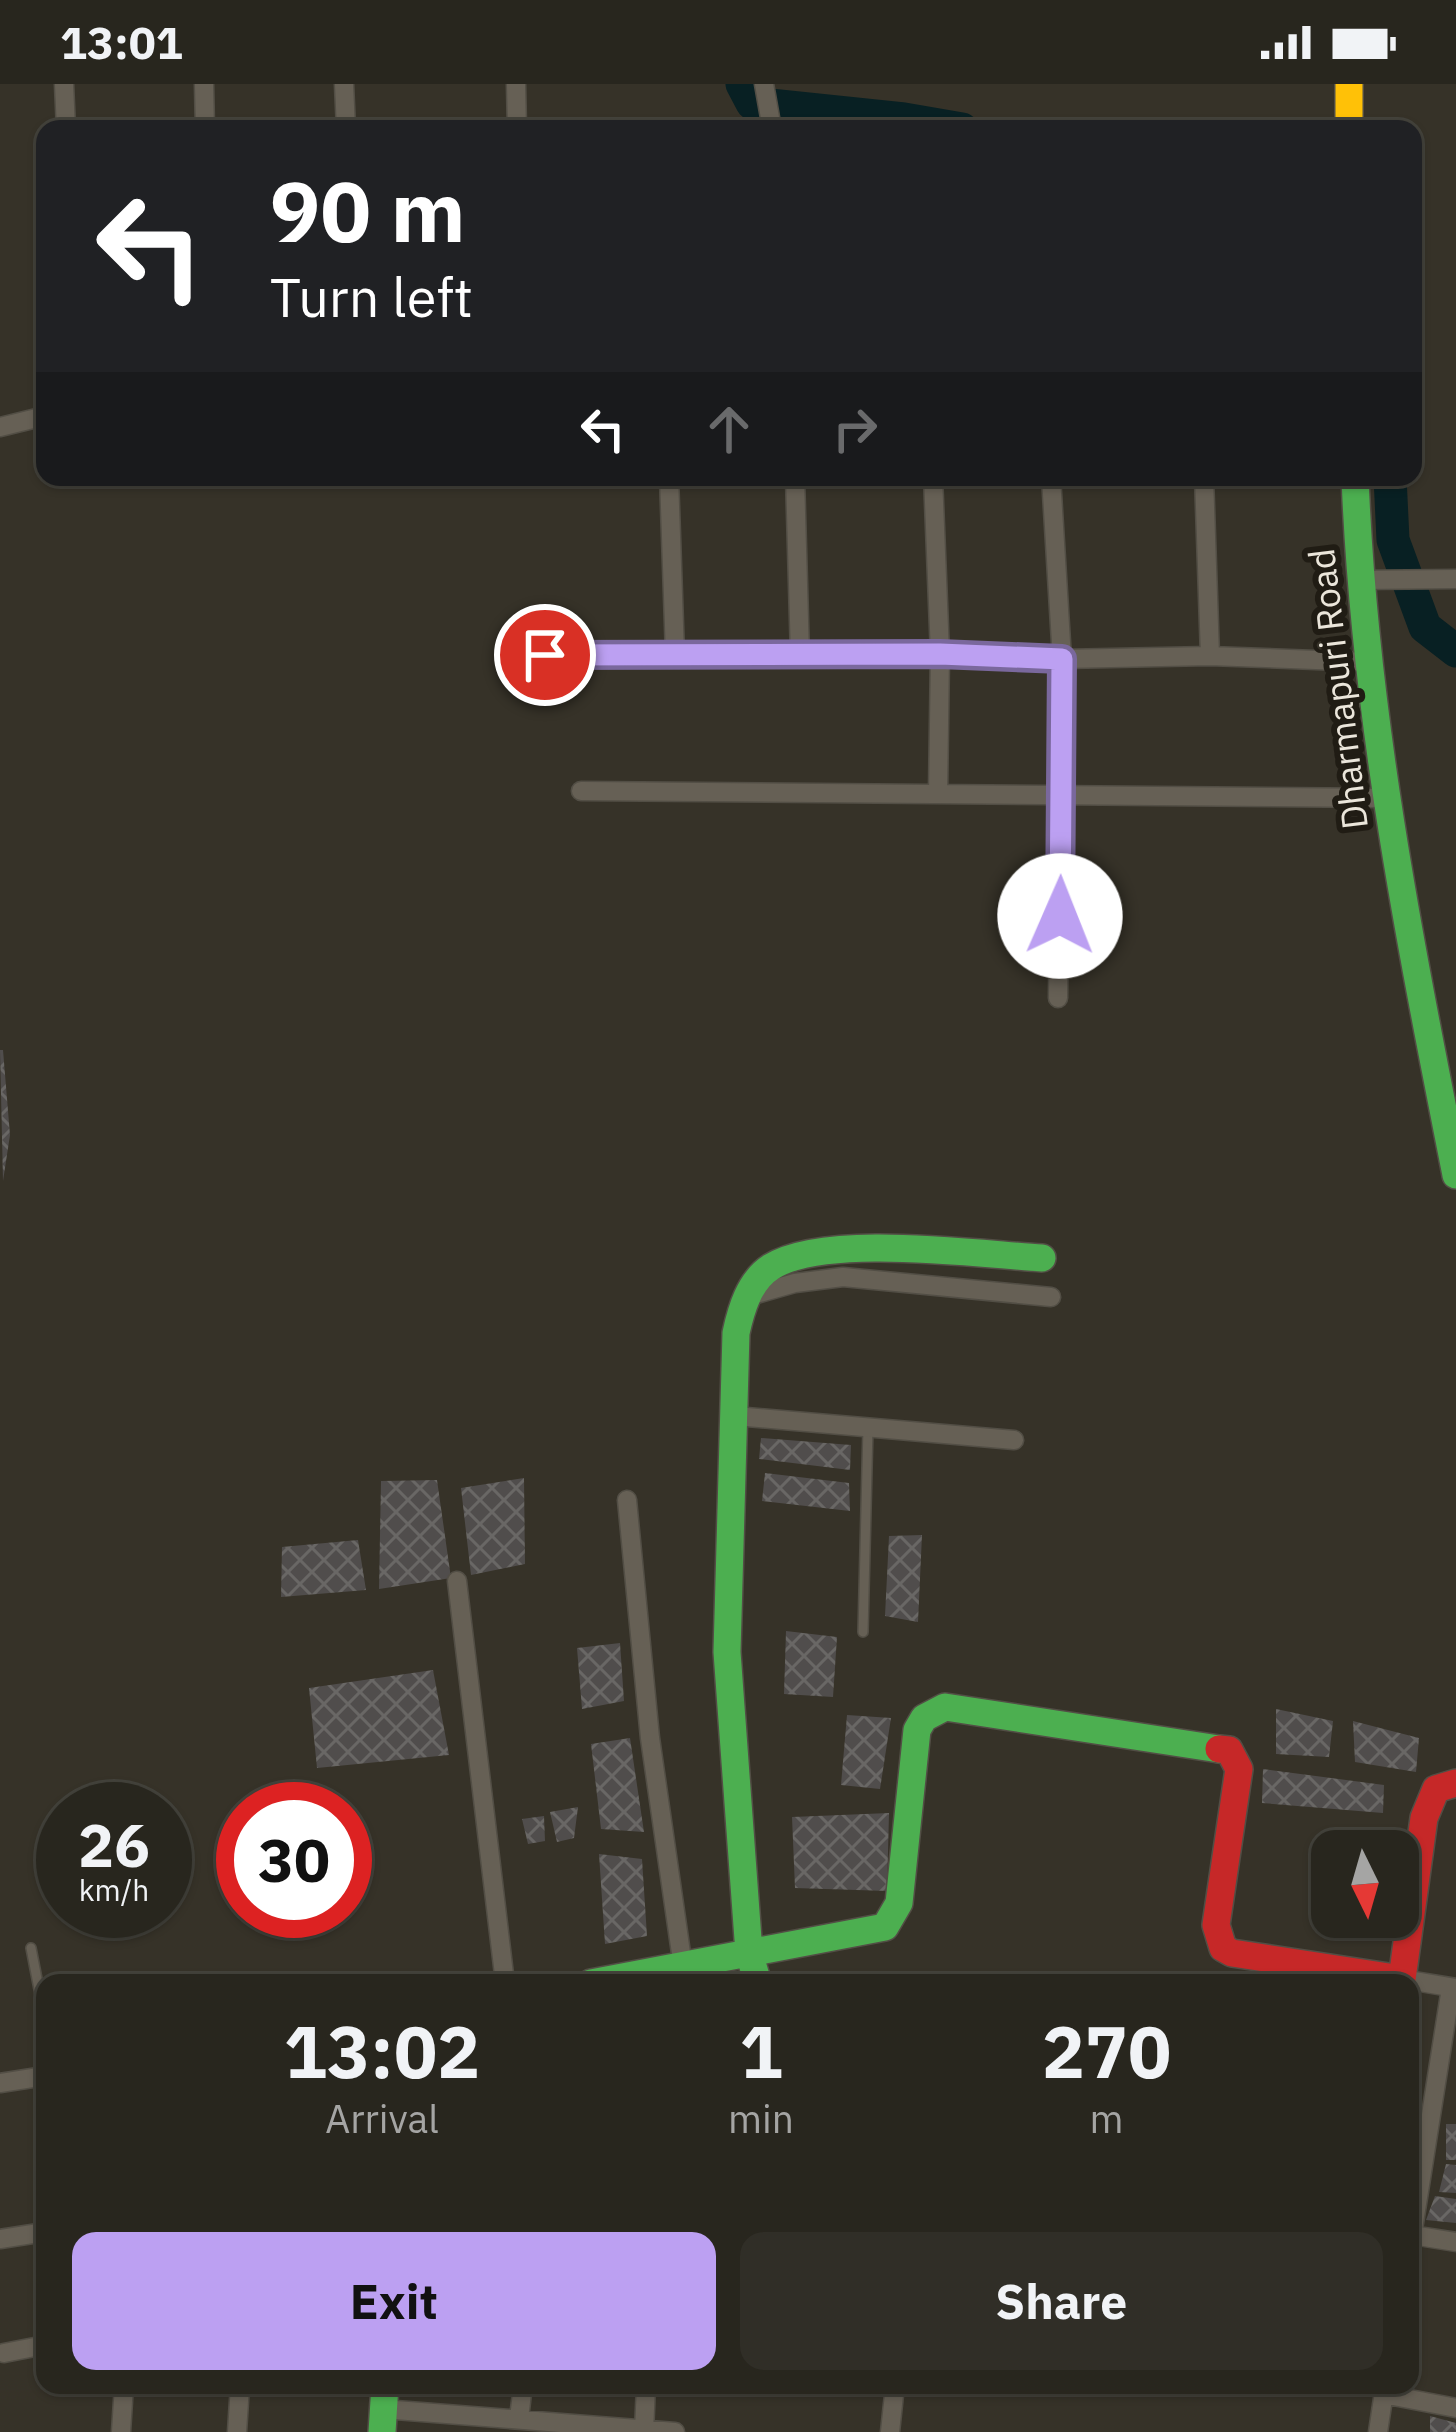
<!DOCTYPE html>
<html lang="en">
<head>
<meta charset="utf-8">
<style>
	body { margin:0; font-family:"IBM Plex Sans",sans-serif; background:#302e27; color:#f1f3f6; height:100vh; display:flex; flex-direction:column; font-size:45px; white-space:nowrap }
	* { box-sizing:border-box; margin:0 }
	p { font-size:39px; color:#a5a5a4 }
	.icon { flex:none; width:66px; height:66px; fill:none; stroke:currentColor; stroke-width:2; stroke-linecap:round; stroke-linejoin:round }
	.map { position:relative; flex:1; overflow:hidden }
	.drawer { position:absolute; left:36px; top:1890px; width:1383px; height:420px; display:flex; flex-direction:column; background:#28261e; border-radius:24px; box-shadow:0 3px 9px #0004,0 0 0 3px #44433c }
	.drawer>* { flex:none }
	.guide { position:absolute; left:36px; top:36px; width:1386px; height:366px; border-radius:24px; box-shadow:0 3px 9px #0004,0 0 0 3px #44433c; background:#202124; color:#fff; overflow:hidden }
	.needle { width:78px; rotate:175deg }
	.tools { position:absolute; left:1311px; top:1746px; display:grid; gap:24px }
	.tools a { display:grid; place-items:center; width:108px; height:108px; border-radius:24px; background:#28261e; box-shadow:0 3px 9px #0004,0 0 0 3px #44433c; font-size:60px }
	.speed { position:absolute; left:36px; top:1698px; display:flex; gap:24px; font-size:60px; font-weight:700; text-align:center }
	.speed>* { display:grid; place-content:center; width:156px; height:156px; border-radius:50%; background:#28261e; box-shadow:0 3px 9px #0004,0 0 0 3px #44433c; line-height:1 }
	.speed small { font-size:30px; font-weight:400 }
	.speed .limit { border:18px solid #d22; background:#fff; color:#111 }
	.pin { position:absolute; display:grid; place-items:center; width:102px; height:102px; color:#fff; margin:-51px; border:6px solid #fff; border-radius:50%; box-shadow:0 3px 12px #0007 }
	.me { position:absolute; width:132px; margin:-66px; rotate:1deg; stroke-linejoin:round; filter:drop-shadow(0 0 9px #0008) }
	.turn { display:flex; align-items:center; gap:42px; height:252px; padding:0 36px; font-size:54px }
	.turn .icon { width:156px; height:156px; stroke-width:2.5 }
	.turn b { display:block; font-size:84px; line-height:102px }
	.lanes { display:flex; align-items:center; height:114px; padding:0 36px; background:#0003; justify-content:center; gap:60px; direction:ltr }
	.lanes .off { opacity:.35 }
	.eta { display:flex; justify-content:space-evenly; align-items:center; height:204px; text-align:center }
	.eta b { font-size:72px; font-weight:700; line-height:84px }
	.button { display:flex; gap:24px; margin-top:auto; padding:24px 36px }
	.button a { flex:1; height:138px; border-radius:24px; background:#bca0f2; color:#111; font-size:48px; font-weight:700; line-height:138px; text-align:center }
	.button a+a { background:#302e27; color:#f1f3f6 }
	.status { display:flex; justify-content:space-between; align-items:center; height:84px; padding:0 60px; background:#28261e; direction:ltr }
	.status svg { height:33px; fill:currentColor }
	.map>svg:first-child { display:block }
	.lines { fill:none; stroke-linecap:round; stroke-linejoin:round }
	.river { stroke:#082023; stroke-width:33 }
	.building { fill:url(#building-cross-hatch) }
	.lane-casing { stroke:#524e45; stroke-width:12 }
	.street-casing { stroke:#524e45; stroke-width:21 }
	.fast-casing { stroke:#524e45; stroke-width:30 }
	.slow-casing { stroke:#524e45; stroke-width:30 }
	.jam-casing { stroke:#524e45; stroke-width:30 }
	.lane { stroke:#666055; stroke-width:9 }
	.street { stroke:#666055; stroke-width:18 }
	.fast { stroke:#4caf50; stroke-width:27 }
	.slow { stroke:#ffc107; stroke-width:27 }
	.jam { stroke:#c62828; stroke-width:27 }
	.route-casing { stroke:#7a689d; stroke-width:30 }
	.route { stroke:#bca0f2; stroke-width:21 }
	.labels { text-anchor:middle; stroke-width:12; stroke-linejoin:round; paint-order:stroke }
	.street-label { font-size:36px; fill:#ebe6db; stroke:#201c14 }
</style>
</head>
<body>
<div class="status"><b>13:01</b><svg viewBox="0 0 49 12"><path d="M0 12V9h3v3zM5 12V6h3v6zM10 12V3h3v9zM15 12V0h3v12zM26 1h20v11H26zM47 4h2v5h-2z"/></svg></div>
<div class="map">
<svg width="1456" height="2348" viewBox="0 0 1456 2348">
	<defs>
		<pattern id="building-cross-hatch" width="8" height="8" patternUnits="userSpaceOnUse" patternTransform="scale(3)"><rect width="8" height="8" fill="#504d4c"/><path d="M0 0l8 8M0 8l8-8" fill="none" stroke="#696765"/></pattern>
	</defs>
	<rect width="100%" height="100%" fill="#363228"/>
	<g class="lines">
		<path class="river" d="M742,0L752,19L904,35L962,45
			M1390,393L1393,456L1425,543L1456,567"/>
	</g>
	<path class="building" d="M0,966H3L10,1051L3,1097Z
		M761,1354L851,1361L850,1386L759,1375Z
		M765,1389L849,1399L850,1427L762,1417Z
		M524,1394L525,1480L471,1491L461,1404Z
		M437,1396L451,1494L379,1505L381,1397Z
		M922,1451L918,1538L885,1532L889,1452Z
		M358,1456L366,1506L281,1513L282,1463Z
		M786,1547L837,1553L833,1613L784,1610Z
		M620,1559L624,1617L582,1625L577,1564Z
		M433,1586L449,1671L317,1684L309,1604Z
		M1276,1625L1333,1637L1329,1673L1276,1670Z
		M847,1631L891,1634L880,1705L841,1701Z
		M1353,1637L1419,1654L1416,1688L1355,1678Z
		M630,1654L644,1748L601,1745L591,1660Z
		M1263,1685L1384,1701L1383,1729L1262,1719Z
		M578,1723L574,1754L557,1758L550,1728Z
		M889,1729L887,1807L795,1804L792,1733Z
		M544,1732L545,1757L528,1760L522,1735Z
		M599,1770L642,1775L647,1852L605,1860Z
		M1446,2040H1456V2076H1446Z
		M1446,2080L1456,2081V2109L1439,2108Z
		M1435,2112L1456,2115V2139L1426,2136Z
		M1430,2332L1456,2339V2348H1430Z"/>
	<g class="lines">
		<g class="lane-casing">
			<path id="lane" d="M863,1548L868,1343
				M31,1864L45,1936"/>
		</g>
		<g class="street-casing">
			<path id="street" d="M64,0L66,45
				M204,0L205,45
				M344,0L346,45
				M516,0L517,45
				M764,0L772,45
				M0,343L45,332
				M669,393L675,571
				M795,393L800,572
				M933,393L940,570L938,710
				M1051,393L1062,575L1058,914
				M1204,393L1210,572
				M1358,496L1456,495
				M545,571L940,570L1062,575L1210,572L1368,578
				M581,707L1383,714
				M749,1212L795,1199L843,1193L1051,1213
				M735,1332L1014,1356
				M627,1416L650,1654L683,1883
				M457,1497L505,1899
				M1402,1895L1456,1904
				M0,1999L45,1992
				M1412,2151L1456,2158
				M0,2155L45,2148
				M1410,2164L1451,1904
				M4,2269L45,2261
				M1383,2310L1456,2324
				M383,2325L675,2348
				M519,2334L523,2301
				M121,2348L124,2301
				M237,2348L240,2301
				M644,2348L646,2301
				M890,2348L895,2301
				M1378,2348L1385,2301"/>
		</g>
		<g class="fast-casing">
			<path id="fast" d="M1355,393C1364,630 1410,859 1456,1091
				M591,1899L885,1843L899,1819L917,1646L924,1634L945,1623L1219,1665
				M758,1899L749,1869L727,1568L736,1249C741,1226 749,1197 771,1183C825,1149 977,1170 1042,1174
				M382,2348L385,2301"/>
		</g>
		<g class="slow-casing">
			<path id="slow" d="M1349,0V45"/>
		</g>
		<g class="jam-casing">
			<path id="jam" d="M1219,1665L1229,1666L1239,1685L1216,1841L1223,1864L1232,1869L1402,1895L1424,1734L1436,1705L1456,1699"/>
		</g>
		<use href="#lane" class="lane"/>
		<use href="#street" class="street"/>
		<use href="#fast" class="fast"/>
		<use href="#slow" class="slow"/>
		<use href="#jam" class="jam"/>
	</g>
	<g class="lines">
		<g class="route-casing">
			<path id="route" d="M545,571L940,570L1062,575L1060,832"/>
		</g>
		<use href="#route" class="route"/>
	</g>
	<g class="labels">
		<g class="street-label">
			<text transform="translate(1338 605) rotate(-97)" y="13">Dharmapuri Road</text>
		</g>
	</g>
</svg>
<div class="tools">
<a><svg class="needle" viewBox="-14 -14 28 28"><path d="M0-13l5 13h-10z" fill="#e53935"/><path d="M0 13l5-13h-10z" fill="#a5a5a4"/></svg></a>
</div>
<div class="speed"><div>26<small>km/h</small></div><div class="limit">30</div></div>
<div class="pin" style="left:545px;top:571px;background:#d93025"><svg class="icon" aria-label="arrive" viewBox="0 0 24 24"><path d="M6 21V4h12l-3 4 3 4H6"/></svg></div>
<svg class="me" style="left:1060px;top:832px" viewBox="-20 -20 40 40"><circle r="19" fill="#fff"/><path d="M0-13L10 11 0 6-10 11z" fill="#bca0f2"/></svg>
<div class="guide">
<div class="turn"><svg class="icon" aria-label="left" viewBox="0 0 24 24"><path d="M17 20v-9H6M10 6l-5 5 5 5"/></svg><div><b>90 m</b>Turn left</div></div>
<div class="lanes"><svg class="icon" aria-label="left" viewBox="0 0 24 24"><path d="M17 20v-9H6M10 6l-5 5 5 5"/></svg><svg class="icon off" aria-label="ahead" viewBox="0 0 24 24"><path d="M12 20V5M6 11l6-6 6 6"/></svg><svg class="icon off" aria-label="right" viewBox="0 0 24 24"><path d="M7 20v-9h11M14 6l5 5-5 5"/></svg></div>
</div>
<section class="drawer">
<div class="eta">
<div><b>13:02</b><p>Arrival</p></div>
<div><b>1</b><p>min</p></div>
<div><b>270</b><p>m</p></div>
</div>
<div class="button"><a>Exit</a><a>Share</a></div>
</section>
</div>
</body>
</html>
